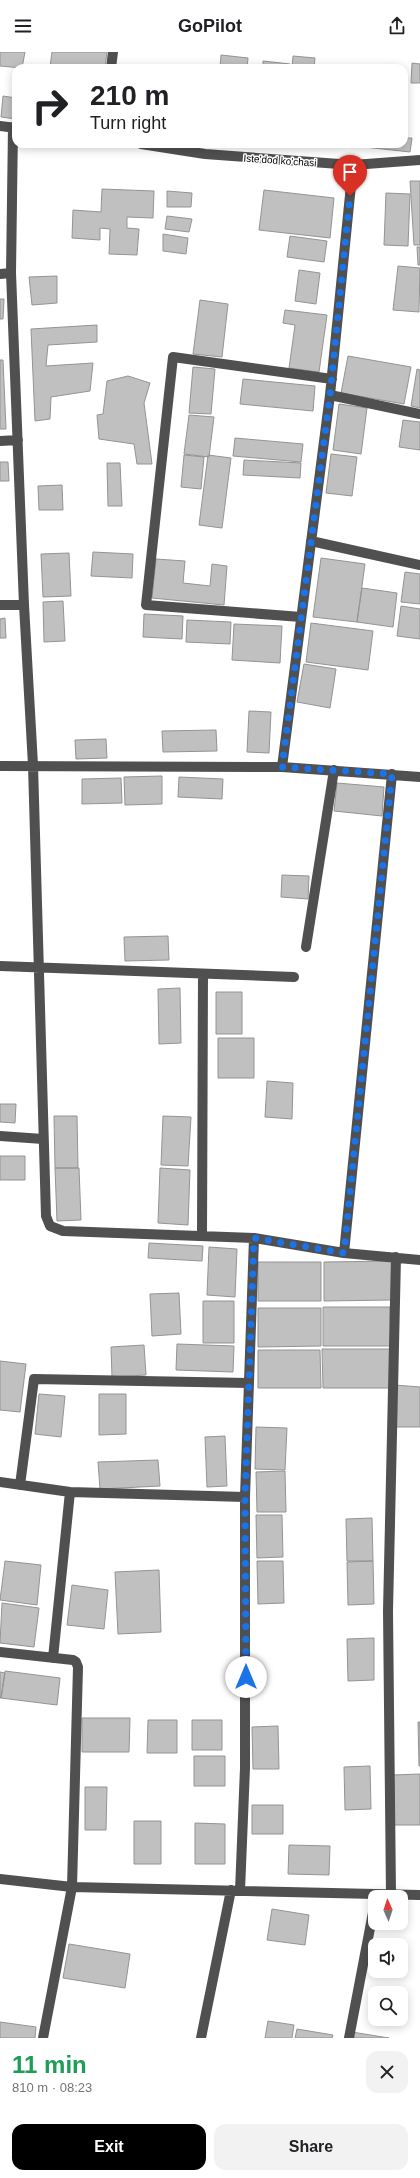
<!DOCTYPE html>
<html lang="en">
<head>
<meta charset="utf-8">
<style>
	body { margin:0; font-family:Arial,sans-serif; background:#f2f2f2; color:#202124; height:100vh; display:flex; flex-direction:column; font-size:15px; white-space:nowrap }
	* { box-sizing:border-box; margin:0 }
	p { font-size:13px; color:#757577 }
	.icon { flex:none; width:22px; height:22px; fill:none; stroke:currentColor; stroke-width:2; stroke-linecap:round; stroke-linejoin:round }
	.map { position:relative; height:1986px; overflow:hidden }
	.details { display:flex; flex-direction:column; background:#fff; flex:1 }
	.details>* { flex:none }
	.hud { position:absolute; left:12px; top:12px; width:396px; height:84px; border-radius:12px; box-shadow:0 2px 10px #0003; background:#fff; color:#202124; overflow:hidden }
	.needle { width:26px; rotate:357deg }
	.controls { position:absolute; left:368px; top:1838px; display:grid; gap:8px }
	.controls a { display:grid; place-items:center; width:40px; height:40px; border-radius:8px; background:#fff; box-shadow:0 2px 10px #0003; font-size:20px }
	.pin { position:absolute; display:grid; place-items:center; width:34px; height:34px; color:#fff; margin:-41px -17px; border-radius:50% 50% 50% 0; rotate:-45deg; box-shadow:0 0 4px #0007 }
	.pin .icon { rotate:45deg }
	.me { position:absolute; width:44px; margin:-22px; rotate:0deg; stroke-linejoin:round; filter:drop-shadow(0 0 3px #0008) }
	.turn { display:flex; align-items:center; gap:14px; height:84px; padding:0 12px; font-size:18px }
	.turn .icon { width:52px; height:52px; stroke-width:2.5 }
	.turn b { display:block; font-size:28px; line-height:34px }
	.round { display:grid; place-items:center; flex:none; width:42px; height:42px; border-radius:12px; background:#f2f2f2 }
	.head { display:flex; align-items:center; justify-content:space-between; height:68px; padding:0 12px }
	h1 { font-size:24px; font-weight:800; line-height:30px; color:#1e9e55 }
	.primary-button { display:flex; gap:8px; margin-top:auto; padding:8px 12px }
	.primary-button a { flex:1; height:46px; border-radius:12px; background:#000; color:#fff; font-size:16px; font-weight:800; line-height:46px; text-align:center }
	.primary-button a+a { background:#f2f2f2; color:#202124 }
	header { display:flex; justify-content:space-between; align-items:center; height:52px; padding:0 12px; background:#fff; font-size:18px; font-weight:800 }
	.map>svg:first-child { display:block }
	.building { fill:#c0c0c0; stroke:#949494 }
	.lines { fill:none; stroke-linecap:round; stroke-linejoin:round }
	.minor { stroke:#505050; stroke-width:10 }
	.route { stroke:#1a73e8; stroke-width:7; stroke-dasharray:0 12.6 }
	.labels { text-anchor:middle; stroke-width:3; stroke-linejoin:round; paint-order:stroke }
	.street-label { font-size:10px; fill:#000; stroke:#fff }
</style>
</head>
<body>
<header><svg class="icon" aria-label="menu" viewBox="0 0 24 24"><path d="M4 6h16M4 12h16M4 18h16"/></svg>GoPilot<svg class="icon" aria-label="share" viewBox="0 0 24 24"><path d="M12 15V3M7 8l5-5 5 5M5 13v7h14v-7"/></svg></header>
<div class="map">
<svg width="420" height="1986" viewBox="0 0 420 1986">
	<rect width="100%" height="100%" fill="#fff"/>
	<path class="building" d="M0,0H25L22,16L0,14Z
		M52,0H107L105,16L50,15Z
		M221,3L248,6L247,16H220Z
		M293,4L315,6L314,16H292Z
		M263,9L290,12L289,16H263Z
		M412,11L420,12V31H411Z
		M3,44L16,46V67L1,65Z
		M404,86H412L410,100L346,93L404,92Z
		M410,129H420V193H414Z
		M102,137L154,139L153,166L127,165V176L139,177L137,203L109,202L110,177L100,176V188L72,186L73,158L101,160Z
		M264,138L334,146L330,186L259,178Z
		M167,139L192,141L191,155H167Z
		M386,141L410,142L408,194L384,193Z
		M167,164L192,167L189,180L165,177Z
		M163,182L188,186L186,202L163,199Z
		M290,184L327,189L324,210L287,205Z
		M417,195H420V213H418Z
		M398,214L420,216L419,260L393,258Z
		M299,218L320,221L316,252L295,249Z
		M57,224V251L32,253L29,225Z
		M0,247H4L3,267H0Z
		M200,248L228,252L222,305L193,302Z
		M285,258L327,263L319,320L289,316L295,273L283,271Z
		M97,273V290L48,293L46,314L93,311L90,339L51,345L50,367L35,369L31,277Z
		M348,304L411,315L404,352L341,341Z
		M0,308H3L6,377H0Z
		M193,315L215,317L211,362L189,361Z
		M417,317L420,318V356L411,354Z
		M128,324L150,331L144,351L152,412H137L134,392L99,387L97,363L103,362L107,329Z
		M243,327L315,334L313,359L240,352Z
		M339,352L367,356L361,402L333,398Z
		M189,363L214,365L209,405L184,402Z
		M403,368L420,370V398L399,395Z
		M235,386L303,392L301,410L233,404Z
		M331,402L357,405L352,444L326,441Z
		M184,403L204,405L201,437L181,435Z
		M208,403L231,406L222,476L199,473Z
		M244,408L301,411L300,426L243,423Z
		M0,410H8L9,429H0Z
		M107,411H120L122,454H108Z
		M62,433L63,458H39L38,434Z
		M93,500L133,502L132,526L91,524Z
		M69,501L71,544L43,545L41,502Z
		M321,506L365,512L357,570L313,565Z
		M156,507L185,509L183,531L210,534L212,512L227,514L224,553L152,546Z
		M405,520L420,522V552L401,550Z
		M362,536L397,541L393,575L357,570Z
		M63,549L65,589L44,590L43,550Z
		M401,554L420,557V587L397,584Z
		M144,562L183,564L182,587L143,585Z
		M5,566L6,586H0V567Z
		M187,568L231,570L230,592L186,590Z
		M311,571L373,579L368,618L306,610Z
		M234,572L282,574L280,611L232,608Z
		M304,612L336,617L330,656L297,650Z
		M249,659L271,660L269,701L247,700Z
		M216,678L217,699L163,700L162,679Z
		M106,687L107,706L76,707L75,688Z
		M162,724V752L125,753L124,725Z
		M179,725L223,727L222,747L178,745Z
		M121,726L122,751L82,752V727Z
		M337,731L384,735L382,764L334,759Z
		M282,823L309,824L308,847L281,845Z
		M168,884L169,908L125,909L124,885Z
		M180,936L181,991L159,992L158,937Z
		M216,940H242V982H216Z
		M218,986H254V1026H218Z
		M267,1029L293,1031L292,1067L265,1065Z
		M0,1052H16L15,1071L0,1070Z
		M54,1064H77L78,1116H55Z
		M163,1064L191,1065L188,1114L161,1113Z
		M0,1104H25V1128H0Z
		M55,1116H79L81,1168L57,1169Z
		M160,1116L190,1118L188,1173L158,1171Z
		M149,1191L203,1194L202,1209L148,1206Z
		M209,1195L237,1197L235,1245L207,1243Z
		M392,1209V1248L324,1249V1210Z
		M258,1210H321V1249H258Z
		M179,1241L181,1282L152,1284L150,1242Z
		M203,1249H234V1291H203Z
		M323,1255H390L391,1294H323Z
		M258,1256H321V1294L258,1295Z
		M177,1292L234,1294L233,1320L176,1318Z
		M144,1293L146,1323L112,1325L111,1295Z
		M322,1297H390V1336H323Z
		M258,1298H320L321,1336H258Z
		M0,1309L26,1312L20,1360L0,1358Z
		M395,1333L420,1335V1375H396Z
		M39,1342L65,1344L61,1385L35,1382Z
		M99,1342H126V1382L99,1383Z
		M256,1375L287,1376L285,1418L255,1417Z
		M225,1384L227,1434L207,1435L205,1385Z
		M158,1408L160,1434L100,1437L98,1410Z
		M285,1419L286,1460H257L256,1420Z
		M256,1463H282L283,1505L257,1506Z
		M372,1466L373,1509H347L346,1467Z
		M5,1509L41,1513L37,1553L0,1548Z
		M257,1509H283L284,1551L258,1552Z
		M373,1509L374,1552L348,1553L347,1510Z
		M159,1518L161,1580L118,1582L115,1520Z
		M72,1533L108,1538L104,1577L67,1573Z
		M2,1551L39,1556L34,1595L0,1591Z
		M374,1586V1628L348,1629L347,1587Z
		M5,1619L60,1626L57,1653L1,1646Z
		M0,1620L5,1621L1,1646H0Z
		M82,1666H130L129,1700H82Z
		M148,1668H177V1701H147Z
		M192,1668H222V1698H192Z
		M418,1670H420V1714H419Z
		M278,1674L279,1717H253L252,1675Z
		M194,1704H225V1734H194Z
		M370,1714L371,1757L345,1758L344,1715Z
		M420,1722V1773H394L393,1723Z
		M85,1735H107L106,1778H85Z
		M252,1753H283V1782H252Z
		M134,1769H161V1812H134Z
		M195,1771L225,1772V1812H195Z
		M289,1793L330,1794L329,1823L288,1822Z
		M272,1857L309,1863L305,1893L267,1888Z
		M69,1892L130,1902L125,1936L63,1926Z
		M268,1969L294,1973L292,1986H265Z
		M0,1970L36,1975L35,1986H0Z
		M297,1977L333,1983L332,1986H295Z
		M352,1980L389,1986H351Z"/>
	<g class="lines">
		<path class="minor" d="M111,16L113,0
			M0,74L16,76
			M13,75L11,221L24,553L33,713L46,1164L50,1174L63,1179L254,1186L344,1201L420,1208
			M141,92L205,102L353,113L420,108
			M0,222L11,221
			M330,343L420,362
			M0,389L18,388
			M311,489L420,513
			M0,553H24
			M301,565L146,553L173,305L332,327
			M0,714L282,715L420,725
			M282,715L330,343L353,113
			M306,895L334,718
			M0,914L294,925
			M0,1084L43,1087
			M202,1184L203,922
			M344,1201L392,722
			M0,1430L70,1440L245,1445
			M20,1433L34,1327L249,1331
			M0,1600L73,1608L76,1610L78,1615L72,1835L43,1986
			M53,1606L70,1440
			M0,1827L72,1835L420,1843
			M240,1839L245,1716V1445L254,1186
			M391,1842L388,1559L396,1205
			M201,1986L231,1838
			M349,1986L375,1850"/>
	</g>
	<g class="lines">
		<path class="route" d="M246,1625L245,1445L254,1186L344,1201L392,722L282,715L330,343L350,144"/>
	</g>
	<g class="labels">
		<g class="street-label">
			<text transform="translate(280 108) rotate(4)" y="4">Iste'dod ko'chasi</text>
		</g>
	</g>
</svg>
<div class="controls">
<a><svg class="needle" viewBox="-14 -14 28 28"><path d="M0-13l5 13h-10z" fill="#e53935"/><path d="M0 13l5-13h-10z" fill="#757577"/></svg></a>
<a><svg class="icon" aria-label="sound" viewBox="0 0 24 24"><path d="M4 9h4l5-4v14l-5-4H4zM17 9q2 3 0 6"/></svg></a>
<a><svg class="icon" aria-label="search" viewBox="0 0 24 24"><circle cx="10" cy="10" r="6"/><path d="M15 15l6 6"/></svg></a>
</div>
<div class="pin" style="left:350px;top:144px;background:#d93025"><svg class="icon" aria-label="arrive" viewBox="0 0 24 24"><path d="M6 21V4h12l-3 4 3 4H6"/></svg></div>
<svg class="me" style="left:246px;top:1625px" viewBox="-20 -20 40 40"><circle r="19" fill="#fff"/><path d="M0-13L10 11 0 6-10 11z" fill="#1a73e8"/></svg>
<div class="hud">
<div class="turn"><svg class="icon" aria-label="right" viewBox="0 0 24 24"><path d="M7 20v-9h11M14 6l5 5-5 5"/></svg><div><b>210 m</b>Turn right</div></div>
</div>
</div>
<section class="details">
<div class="head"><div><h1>11 min</h1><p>810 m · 08:23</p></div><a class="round"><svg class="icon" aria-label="close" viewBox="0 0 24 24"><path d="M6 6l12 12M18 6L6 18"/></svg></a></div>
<div class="primary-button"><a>Exit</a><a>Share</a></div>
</section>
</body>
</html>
